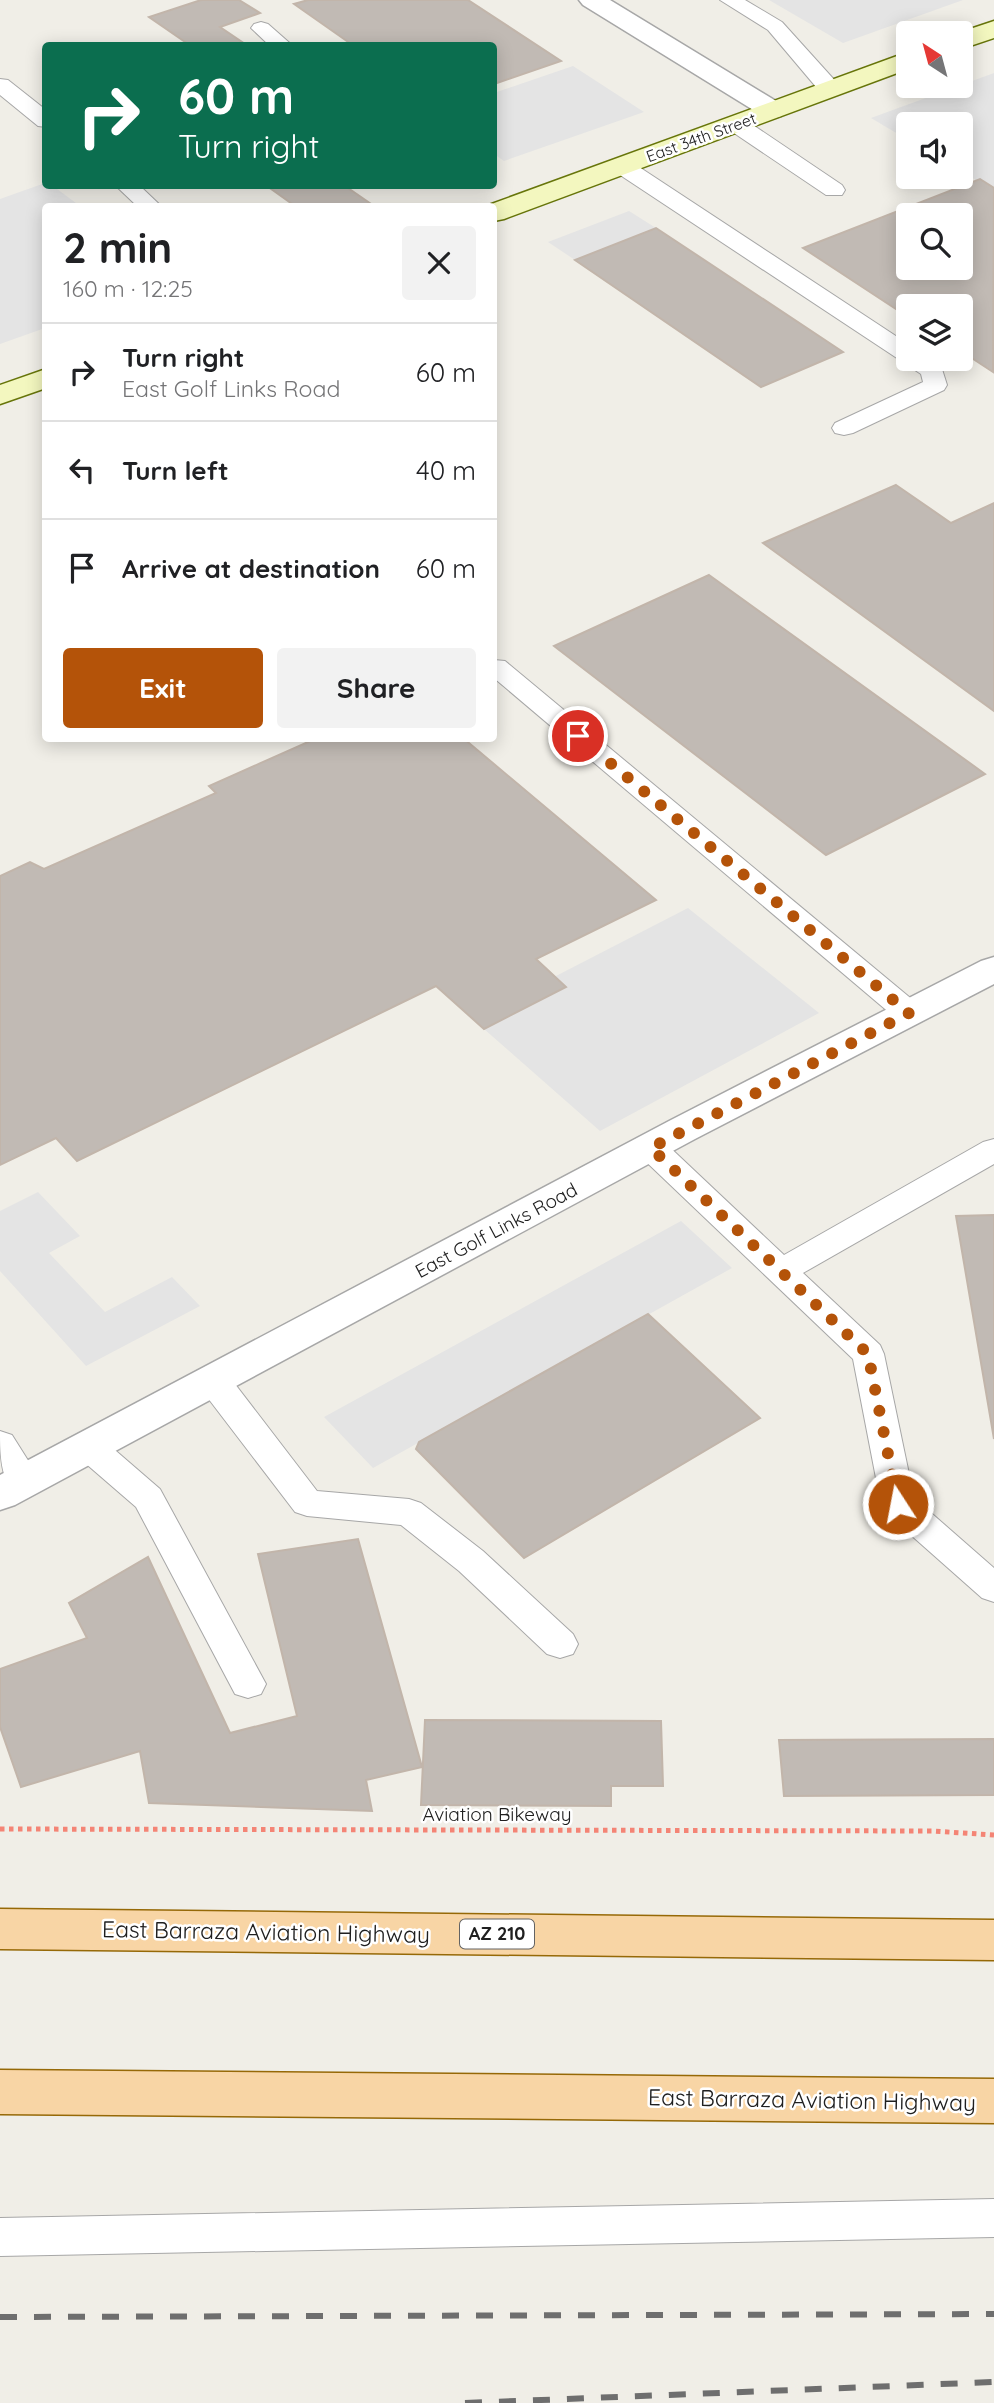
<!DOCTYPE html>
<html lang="en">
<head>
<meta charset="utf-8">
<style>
	body { margin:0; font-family:Quicksand,sans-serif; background:#f2f2f2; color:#202124; height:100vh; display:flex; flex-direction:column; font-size:26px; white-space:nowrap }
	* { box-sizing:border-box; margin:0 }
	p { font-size:23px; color:#757577 }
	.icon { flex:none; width:38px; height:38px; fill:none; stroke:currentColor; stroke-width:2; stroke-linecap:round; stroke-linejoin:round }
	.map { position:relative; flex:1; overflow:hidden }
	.side { position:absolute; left:42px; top:203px; width:455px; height:539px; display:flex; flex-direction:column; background:#fff; border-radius:7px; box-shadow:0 4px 18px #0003 }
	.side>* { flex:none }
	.hud { position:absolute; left:42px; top:42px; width:455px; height:147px; border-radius:7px; box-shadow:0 4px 18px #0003; background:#0b6e4f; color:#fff; overflow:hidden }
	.needle { width:46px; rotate:324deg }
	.controls { position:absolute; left:896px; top:21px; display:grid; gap:14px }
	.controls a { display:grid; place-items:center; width:77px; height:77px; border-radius:7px; background:#fff; box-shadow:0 4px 18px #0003; font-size:35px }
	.pin { position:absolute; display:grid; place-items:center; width:60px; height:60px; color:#fff; margin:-30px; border:4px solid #fff; border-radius:50%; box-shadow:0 2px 7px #0007 }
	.me { position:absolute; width:77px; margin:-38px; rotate:349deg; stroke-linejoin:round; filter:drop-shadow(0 0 5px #0008) }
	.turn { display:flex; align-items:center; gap:24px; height:147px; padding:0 21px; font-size:32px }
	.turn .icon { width:91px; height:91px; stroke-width:2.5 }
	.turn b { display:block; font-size:49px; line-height:60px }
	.round { display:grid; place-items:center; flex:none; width:74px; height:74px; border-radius:7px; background:#f2f2f2 }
	.overview { display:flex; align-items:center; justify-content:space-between; height:119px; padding:0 21px }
	h1 { font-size:42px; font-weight:700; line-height:52px }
	.primary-button { display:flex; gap:14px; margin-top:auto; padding:14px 21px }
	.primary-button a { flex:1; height:80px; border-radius:7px; background:#b45309; color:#fff; font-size:28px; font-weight:700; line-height:80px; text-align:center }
	.primary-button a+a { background:#f2f2f2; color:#202124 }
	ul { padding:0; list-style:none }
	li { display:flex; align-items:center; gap:21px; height:98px; padding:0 21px; border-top:2px solid #e0e0e0 }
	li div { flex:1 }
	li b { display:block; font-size:26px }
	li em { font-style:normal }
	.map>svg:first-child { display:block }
	.parking { fill:#e4e4e4 }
	.building { fill:#c1bab4; stroke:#c2b5aa; stroke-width:2; fill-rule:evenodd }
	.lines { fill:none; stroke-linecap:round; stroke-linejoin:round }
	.lane-casing { stroke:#a7a7a7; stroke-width:2 }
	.street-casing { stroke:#a7a7a7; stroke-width:3 }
	.secondary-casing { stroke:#67750a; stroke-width:3 }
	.primary-casing { stroke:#966907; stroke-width:3 }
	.path { stroke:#f48475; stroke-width:5; stroke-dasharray:4.5 4.5; stroke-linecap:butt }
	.lane { fill:#fff; fill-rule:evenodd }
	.street { fill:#fff; fill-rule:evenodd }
	.secondary { fill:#f3f7bf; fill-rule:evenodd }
	.primary { fill:#f8d5a5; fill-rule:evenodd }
	.rail { stroke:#6e6e6e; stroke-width:6; stroke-dasharray:17 17; stroke-linecap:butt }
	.route { stroke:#b45309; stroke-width:12; stroke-dasharray:0 21.6 }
	.labels { text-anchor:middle; stroke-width:5; stroke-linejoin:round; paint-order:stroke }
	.far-street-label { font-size:16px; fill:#202020; stroke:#fff }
	.shield { fill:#fff; stroke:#636363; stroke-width:2 }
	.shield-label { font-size:18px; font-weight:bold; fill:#202020 }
	.street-label { font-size:19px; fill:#202020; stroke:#fff }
	.near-street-label { font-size:23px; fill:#202020; stroke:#fff }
</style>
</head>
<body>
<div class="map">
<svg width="994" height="2403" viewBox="0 0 994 2403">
	<rect width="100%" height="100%" fill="#f0eee7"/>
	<path class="parking" d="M769,0H963L843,43Z
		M573,66L644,112L504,161L494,154V93Z
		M994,73V191L961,171V124H908V140L871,118Z
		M45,183L46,186H53L80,206H46L45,328L0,344V199Z
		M629,211L656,228L575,260L548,242Z
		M688,908L819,1013L600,1131L484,1029L565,987L554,977Z
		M38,1192L80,1236L49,1253L105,1312L172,1277L200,1306L86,1366L0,1271V1211Z
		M681,1221L732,1268L373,1468L324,1417Z"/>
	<path class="building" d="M201,0H239L260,13L220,27L248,46H191L149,17Z
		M308,0H468L561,61L494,84V46H354L294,4Z
		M980,179L994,188L993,372L961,351V306H908V317L803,248ZM908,215H961V268H908Z
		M267,186H345L374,206H295Z
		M656,228L843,352L761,387L575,260Z
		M896,485L951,523L994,503V711L763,543Z
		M709,575L985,774L826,855L554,646Z
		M317,738H463L656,900L536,959L566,987L484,1029L436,986L77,1161L56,1138L0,1165V876L30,862L44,869L216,793L209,786Z
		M994,1215V1439L956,1216Z
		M648,1314L760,1418L524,1558L416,1449L419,1442Z
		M358,1539L422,1767L366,1780L372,1811L149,1803L140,1751L21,1787L0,1727V1669L87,1638L69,1603L148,1557L230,1733L297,1716L258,1554Z
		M425,1720L661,1721L663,1786H611V1806L421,1805Z
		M994,1739V1795L784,1796L779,1740Z"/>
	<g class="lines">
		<g class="lane-casing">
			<path id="lane" d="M720,0H745L782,22L838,84L841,89L838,94H822L768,30Z
				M261,22L268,24L293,46H270L251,28L254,24Z
				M0,79L8,80L46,110V127L38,126L0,95Z
				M736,118L744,119L842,185L845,190L842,195H826L728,129L725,124L728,119Z
				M622,159L630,161L908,344V359H931L941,366L947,385L944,390L853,433L844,435L835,433L832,428L835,423L923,382L921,374L614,171L611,166L614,161Z
				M116,186H140L161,206H137Z
				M494,660L505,661L920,1006L924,1013L920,1020L909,1023L898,1020L494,678Z
				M651,1137L662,1140L784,1255L983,1142L994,1139V1164L803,1273L880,1345L884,1354L914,1498L994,1568V1602L982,1598L886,1513L881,1504L853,1359L640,1156L635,1148L640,1140Z
				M213,1368L225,1371L317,1491L409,1499L421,1503L483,1551L573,1634L578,1644L573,1654L560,1658L547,1654L459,1571L401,1525L307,1516L295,1512L201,1389L196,1380L201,1371Z
				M0,1431L12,1435L41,1481L36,1490C0,1503 0,1457 0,1431Z
				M89,1434L101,1438L160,1489L266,1684L261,1694L248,1698L235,1694L136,1507L77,1456L72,1447L77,1438Z
				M994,2199V2237L0,2256V2218Z"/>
		</g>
		<g class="street-casing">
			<path id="street" d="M579,0H610L781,104L785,110L781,116L772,118L763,116L583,5Z
				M994,957V984L695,1139L15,1505L0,1510V1475L669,1121L981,961Z"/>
		</g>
		<g class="secondary-casing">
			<path id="secondary" d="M994,21V38L961,49V33H958Z
				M908,52V69L504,219L494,221V206H486Z
				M46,369V388L0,404V385Z"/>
		</g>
		<g class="primary-casing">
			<path id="primary" d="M0,1909L994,1920V1960L0,1949Z
				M0,2070L994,2079V2123L0,2114Z"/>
		</g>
		<path class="path" d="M0,1829L932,1831L994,1835"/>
		<use href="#lane" class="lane"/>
		<use href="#street" class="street"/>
		<use href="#secondary" class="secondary"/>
		<use href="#primary" class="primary"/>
		<path class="rail" d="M0,2317L994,2314
			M465,2403L994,2382"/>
	</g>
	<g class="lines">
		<path class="route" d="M578,736L909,1013L651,1148L868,1354L898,1504"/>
	</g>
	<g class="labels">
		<g class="far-street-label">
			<text transform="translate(701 137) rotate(-20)" y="6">East 34th Street</text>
		</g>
		<rect class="shield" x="460" y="1919.5" width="74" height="29" rx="5"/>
		<g class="shield-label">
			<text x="497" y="1940">AZ 210</text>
		</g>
		<g class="street-label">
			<text transform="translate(496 1230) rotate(-28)" y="7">East Golf Links Road</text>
			<text x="497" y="1821">Aviation Bikeway</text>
		</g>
		<g class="near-street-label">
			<text transform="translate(266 1932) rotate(1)" y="8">East Barraza Aviation Highway</text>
			<text transform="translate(812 2100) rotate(1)" y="8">East Barraza Aviation Highway</text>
		</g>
	</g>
</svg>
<div class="controls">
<a><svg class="needle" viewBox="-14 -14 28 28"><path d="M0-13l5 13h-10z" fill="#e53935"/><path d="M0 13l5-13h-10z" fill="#757577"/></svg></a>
<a><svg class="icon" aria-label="sound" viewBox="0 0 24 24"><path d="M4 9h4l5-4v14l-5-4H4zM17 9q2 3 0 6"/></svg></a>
<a><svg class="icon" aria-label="search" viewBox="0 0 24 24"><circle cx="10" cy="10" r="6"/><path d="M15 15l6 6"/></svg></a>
<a><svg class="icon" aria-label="layers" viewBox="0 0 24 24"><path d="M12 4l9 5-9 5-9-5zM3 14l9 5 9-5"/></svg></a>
</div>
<div class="pin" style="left:578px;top:736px;background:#d93025"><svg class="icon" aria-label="arrive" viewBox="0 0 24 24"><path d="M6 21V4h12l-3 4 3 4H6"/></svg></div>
<svg class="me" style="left:898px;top:1504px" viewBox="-20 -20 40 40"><circle r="17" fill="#b45309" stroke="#fff" stroke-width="3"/><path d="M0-11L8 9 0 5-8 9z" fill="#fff"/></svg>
<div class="hud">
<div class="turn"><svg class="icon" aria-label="right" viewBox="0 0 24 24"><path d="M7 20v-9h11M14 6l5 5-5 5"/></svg><div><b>60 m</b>Turn right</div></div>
</div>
<section class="side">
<div class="overview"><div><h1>2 min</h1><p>160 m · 12:25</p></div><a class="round"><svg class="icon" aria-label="close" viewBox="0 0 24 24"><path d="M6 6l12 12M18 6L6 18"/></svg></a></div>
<ul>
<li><svg class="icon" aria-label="right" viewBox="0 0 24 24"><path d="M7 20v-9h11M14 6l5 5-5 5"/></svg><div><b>Turn right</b><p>East Golf Links Road</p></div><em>60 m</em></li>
<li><svg class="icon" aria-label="left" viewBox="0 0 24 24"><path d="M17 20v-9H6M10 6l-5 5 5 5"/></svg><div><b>Turn left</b></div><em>40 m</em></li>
<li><svg class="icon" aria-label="arrive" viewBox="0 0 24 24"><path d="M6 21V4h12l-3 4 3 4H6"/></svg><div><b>Arrive at destination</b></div><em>60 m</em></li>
</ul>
<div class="primary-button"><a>Exit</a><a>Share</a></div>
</section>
</div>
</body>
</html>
